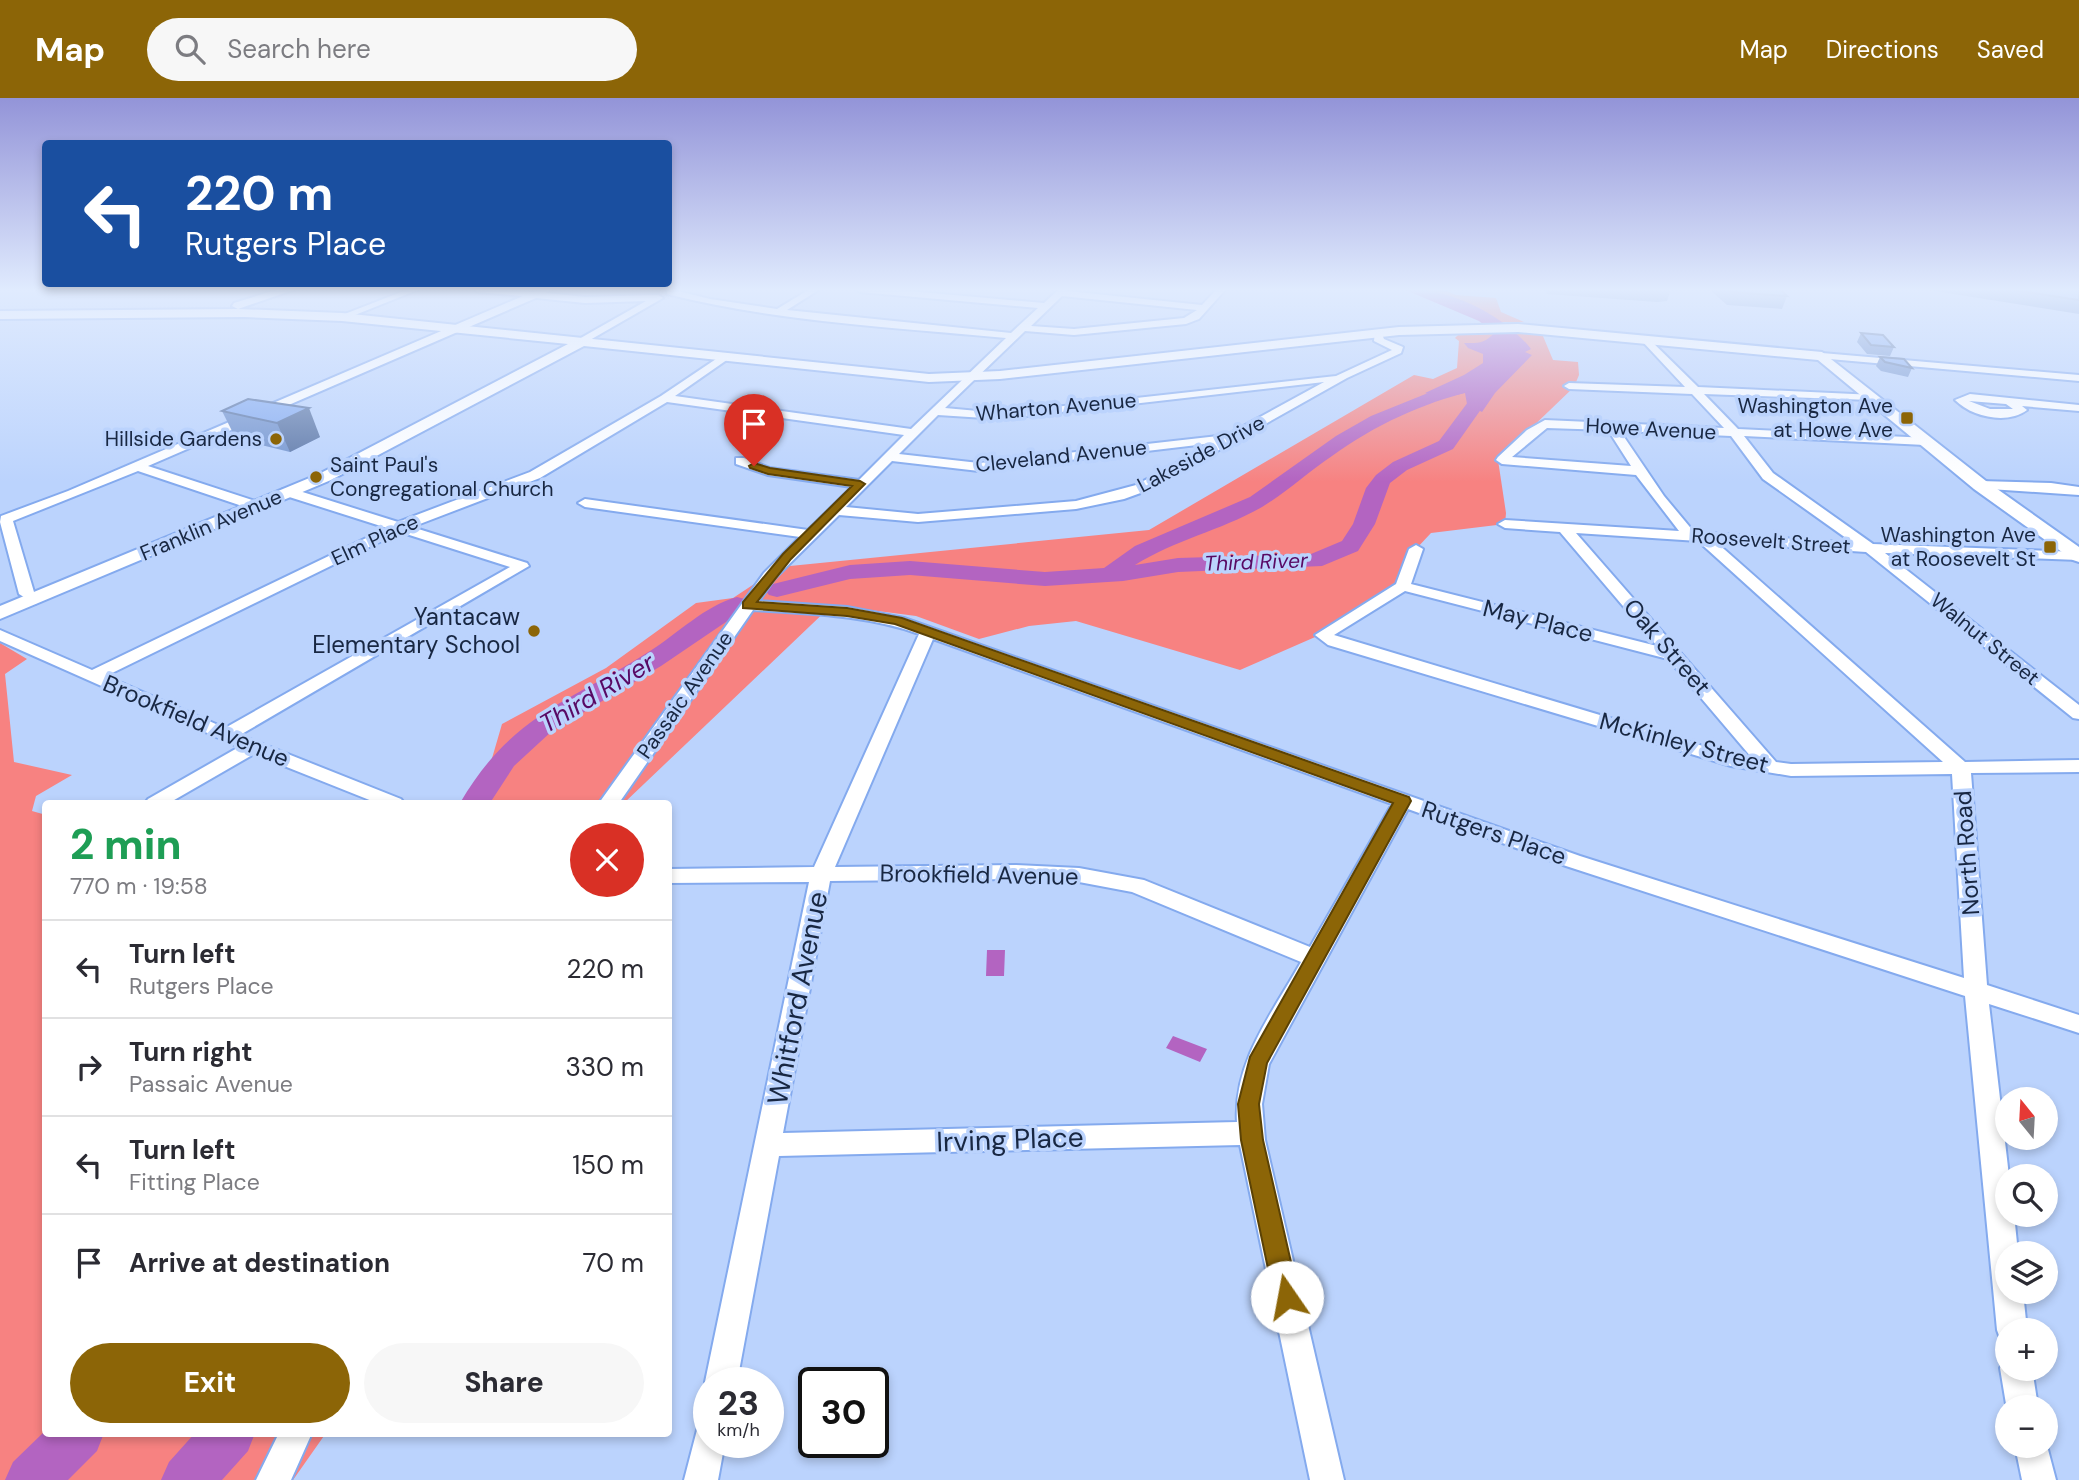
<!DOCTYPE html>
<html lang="en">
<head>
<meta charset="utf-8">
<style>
	body { margin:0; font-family:"DM Sans",sans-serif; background:#f7f7f7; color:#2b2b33; height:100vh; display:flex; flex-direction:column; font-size:26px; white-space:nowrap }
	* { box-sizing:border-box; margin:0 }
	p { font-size:23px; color:#7c7c81 }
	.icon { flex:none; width:38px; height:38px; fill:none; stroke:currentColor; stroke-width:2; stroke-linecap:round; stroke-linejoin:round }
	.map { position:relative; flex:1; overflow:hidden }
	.details { position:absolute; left:42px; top:702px; width:630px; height:637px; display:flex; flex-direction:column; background:#fff; border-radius:7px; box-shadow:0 4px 10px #0003 }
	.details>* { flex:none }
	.top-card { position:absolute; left:42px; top:42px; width:630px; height:147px; border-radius:7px; box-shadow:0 4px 10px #0003; background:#1a4fa0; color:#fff; overflow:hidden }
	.needle { width:46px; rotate:342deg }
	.controls { position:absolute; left:1995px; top:989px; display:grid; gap:14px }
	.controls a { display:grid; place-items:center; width:63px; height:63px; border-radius:50%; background:#fff; box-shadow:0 4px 10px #0003; font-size:35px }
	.speed { position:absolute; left:693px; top:1269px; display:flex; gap:14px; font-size:35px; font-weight:700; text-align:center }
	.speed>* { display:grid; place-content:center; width:91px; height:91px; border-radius:50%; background:#fff; box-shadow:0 4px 10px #0003; line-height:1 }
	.speed small { font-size:18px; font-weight:400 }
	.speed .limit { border:4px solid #111; border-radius:10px; background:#fff; color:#111 }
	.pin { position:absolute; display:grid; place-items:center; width:60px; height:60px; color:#fff; margin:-72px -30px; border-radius:50% 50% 50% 0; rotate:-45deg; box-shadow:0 0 7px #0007 }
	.pin .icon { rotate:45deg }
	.me { position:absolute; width:77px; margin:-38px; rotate:348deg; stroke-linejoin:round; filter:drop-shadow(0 0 5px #0008) }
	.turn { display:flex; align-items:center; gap:24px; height:147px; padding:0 28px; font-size:32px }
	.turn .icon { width:91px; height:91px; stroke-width:2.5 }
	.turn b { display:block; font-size:49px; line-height:60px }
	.round { display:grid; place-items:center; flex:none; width:74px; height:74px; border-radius:37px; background:#f7f7f7 }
	.headline { display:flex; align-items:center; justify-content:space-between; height:119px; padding:0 28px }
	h1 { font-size:42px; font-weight:800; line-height:52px; color:#1e9e55 }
	.cta { display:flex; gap:14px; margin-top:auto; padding:14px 28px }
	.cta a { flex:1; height:80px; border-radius:42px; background:#8c6507; color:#fff; font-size:28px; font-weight:800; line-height:80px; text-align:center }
	.cta a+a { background:#f7f7f7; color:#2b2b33 }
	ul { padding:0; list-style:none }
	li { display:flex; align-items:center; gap:21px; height:98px; padding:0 28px; border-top:2px solid #e1e1e2 }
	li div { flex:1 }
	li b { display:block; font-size:26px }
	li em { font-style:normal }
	header { display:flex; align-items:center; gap:42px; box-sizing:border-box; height:98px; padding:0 35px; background:#8c6507; color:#fff }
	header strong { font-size:33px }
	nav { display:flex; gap:38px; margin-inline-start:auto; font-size:24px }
	.search { width:490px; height:63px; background:#f7f7f7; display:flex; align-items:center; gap:18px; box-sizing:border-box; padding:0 24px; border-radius:38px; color:#7c7c81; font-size:26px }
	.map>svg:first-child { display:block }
	.green { fill:#f78281 }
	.water { fill:#b364c1 }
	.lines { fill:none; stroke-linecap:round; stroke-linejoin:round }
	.river { fill:#b364c1; fill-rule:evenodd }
	.minor-casing { stroke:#84aaee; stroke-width:4 }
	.major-casing { stroke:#84aaee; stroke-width:4 }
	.minor { fill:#fff; fill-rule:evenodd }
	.major { fill:#fff; fill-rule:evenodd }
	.wall { fill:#7495cf }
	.shaded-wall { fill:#5e79a9 }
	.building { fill:#87adf1; stroke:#5e79a9; stroke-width:2 }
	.route { fill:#8c6507; stroke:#5b4205; stroke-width:2 }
	.poi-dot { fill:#8c6507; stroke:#bbd3fd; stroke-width:2.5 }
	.labels { text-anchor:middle; stroke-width:7; stroke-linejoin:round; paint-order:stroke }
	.far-poi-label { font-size:21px; fill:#182742; stroke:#bbd3fd; text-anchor:end }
	.far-street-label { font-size:21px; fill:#182742; stroke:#bbd3fd }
	.far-water-label { font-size:21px; font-style:italic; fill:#580964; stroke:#bbd3fd }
	.poi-label { font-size:24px; fill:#182742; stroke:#bbd3fd; text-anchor:end }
	.street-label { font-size:24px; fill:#182742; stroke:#bbd3fd }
	.water-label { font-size:26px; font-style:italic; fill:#580964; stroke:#bbd3fd }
	.near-street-label { font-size:28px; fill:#182742; stroke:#bbd3fd }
</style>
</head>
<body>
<header>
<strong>Map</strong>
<div class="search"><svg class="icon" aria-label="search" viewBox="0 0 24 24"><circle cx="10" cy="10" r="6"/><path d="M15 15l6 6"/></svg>Search here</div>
<nav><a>Map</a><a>Directions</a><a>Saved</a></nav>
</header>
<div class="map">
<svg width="2079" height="1382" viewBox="0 0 2079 1382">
	<rect width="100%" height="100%" fill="#bbd3fd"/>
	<path class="green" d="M1417,191H1441L1456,197L1496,200L1501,214L1524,224H1498L1478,210Z
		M1460,230L1540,231L1553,262L1578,264L1579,277L1574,289L1498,362L1506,415L1505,426L1431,435L1416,451L1402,487L1322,536L1240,572L1076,523L1029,528L979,541L916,518L832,507L624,705H479L502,626L606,570L696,505L733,500L780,469L1149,432L1414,277L1433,281L1457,270L1459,243L1455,240L1459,236Z
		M0,545L27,561L5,576L14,664L72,677L36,698L32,713L46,717L45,767L43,769L46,782V1335H79L31,1382H0Z
		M92,1335H326L293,1382H39Z"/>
	<path class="water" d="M1504,233C1513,238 1524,243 1525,254L1532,257L1495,295L1482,314L1467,306L1465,295L1442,300L1425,295L1464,277L1483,265V256L1468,250L1464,245C1480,245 1484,246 1495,234Z
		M987,852H1005L1004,878H986Z
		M1173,938L1207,951L1200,964L1166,950Z"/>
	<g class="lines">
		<path class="river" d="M1403,191C1447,189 1504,216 1531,251L1519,257L1511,271L1491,288L1489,300L1453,351L1407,372L1390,385L1375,426L1358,453L1322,468L1178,474L1123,483L1045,488L910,477L850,481L777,499L769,497L765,492L769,487L850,467L910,463L1045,474L1104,470L1135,448L1250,399L1336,338L1371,318L1428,295L1476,284L1498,265L1507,250L1512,249L1479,223ZM1473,293L1471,300L1439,343L1393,364L1376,377L1366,390L1353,426L1342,443L1311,456L1178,460L1135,467C1175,442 1222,432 1262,409C1287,394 1308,374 1332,358C1375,327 1422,305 1473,293Z
			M737,499L745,501L749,506L745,511L661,568L552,633L514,668L490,705H460C512,616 570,604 650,553C677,536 706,507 737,499Z
			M46,1332V1335H104L97,1353L68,1382H5L13,1364Z
			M195,1335H255L248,1353L222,1382H161L169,1364Z"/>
		<g class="minor-casing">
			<path id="minor" d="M409,191H420L345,221L337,219Z
				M473,191L533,194L552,191L546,195L585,199L658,197L663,200L583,246L579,245V241L646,203L585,205L536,200L148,368L261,405V411H251L138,373L13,423L34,494L43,501L35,506L19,496L0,424L1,418L68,393L523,198L477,194Z
				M670,191L710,201L777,211L810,191H820L787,212L1011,235L1038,210L860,194L856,191H886L1044,205L1059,191H1068L1067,193L1202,207L1217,191H1226L1199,221L1186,226L1074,237L1025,233L945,310L1000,315L1336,278L1392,252L1374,243L1375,234H1381L1384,241L1403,249L1401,255L1347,280L1146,393L1124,401L1076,411L918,424L839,417L774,481L759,503L847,509L904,520L1580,758L1964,880L1952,676L1791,678L1731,668L1328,547L1315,537L1396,486L1409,451L1416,447L1423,451L1411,486L1657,548L1560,434L1505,430L1498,426L1505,422L1679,433L1636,377L1502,366L1496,362L1498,359L1527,332L1545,322L1724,330L1692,296L1569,291L1564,288L1569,285L1685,289L1642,243L1641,241L1646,238L1698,289L1875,297V301L1871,302L1704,296L1738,331L1929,340L1931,343L1925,347L1744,338L1773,375L1873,446L2079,454V462L1885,455L2079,607V621L2073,620L1866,454L1716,444L1965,664L2079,662V674L1971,675L1987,887L2079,917V935L1989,906L2009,1078L2007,1116H2014L2018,1155H2007V1194H2023L2027,1232H2007V1245L2001,1243L1997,1232L1965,898L1566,768L1408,711L1269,966L1262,1006L1265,1042L1344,1382H1310L1240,1047L779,1058L737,1284H709V1292L705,1284L809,784L668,785V771L814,769L919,536C866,517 809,516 753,512L619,705H599L764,475L800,439L585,409L578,405L585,401L808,432L852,389L768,377L736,366V360H744L770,370L859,382L904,337L667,304L540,380L412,429L527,465L529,468L240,637L401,701L404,705H377L254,656L169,705H145L148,701L239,649L0,543V532L92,572L387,430L283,397V391H293L398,424L530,374L661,298L722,257L731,259L675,298L911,331L1006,240C892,229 777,224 667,196V192ZM1062,198L1197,212L1184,220L1074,231L1031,228ZM1324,284L1227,337L979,365L899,356L938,317L1000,321ZM1547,330L1608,332L1631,368L1512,359ZM1620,333L1731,338L1763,381L1853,445L1694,434L1664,398ZM1214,345L1136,387L1076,403L918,416L846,409L892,363L979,373ZM400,434L510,469L225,630L106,578ZM1576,435L1698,443L1943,664L1791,666L1776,664ZM1405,493L1668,561L1752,660L1733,657L1334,537ZM933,541L1392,706L1310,849L1144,782L1079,770L1016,767L835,769ZM1016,781L1079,784L1132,794L1301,864C1273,914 1233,964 1237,1024L783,1035L830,783Z
				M1822,255L2079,277V283L1818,260V256Z
				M1970,296L2079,307V313L2022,308L2027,312C2007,327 1972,319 1955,302ZM1969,303L2006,306L2013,311H1990Z
				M1980,383L2051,385L2079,389V397L1975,390V384Z
				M2007,1258V1270H2032L2038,1309H2007V1312L2000,1270Z
				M709,1328V1344H725L718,1382H684L697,1332Z
				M279,1335H312L291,1382H256Z
				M2046,1344L2056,1382H2022L2015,1348H2046Z"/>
		</g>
		<g class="major-casing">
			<path id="major" d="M279,191H296L238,211L342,215L929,276L1000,273L1399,229L1518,226L1822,254L1986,383L2079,449V464L2073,462L1974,391L1818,262L1518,234L1399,237L1000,281L929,284L584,248L331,382L0,521V508L319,376L568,246L342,223L244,219L0,221V213L238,211L232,208L234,205Z"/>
		</g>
		<use href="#minor" class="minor"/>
		<use href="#major" class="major"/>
	</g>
	<path class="wall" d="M1545,191H1671L1667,203L1657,204L1547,196Z
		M1709,191H1780L1787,198L1782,211L1727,207Z
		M1922,191H2079V216Z
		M1861,235L1894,249L1890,258L1867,256L1857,244Z
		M1880,259L1912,270L1908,279L1881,273L1876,268Z
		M248,301L320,339L290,354L236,341L222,313Z"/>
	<path class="shaded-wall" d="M309,310L320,339L290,354L277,325Z"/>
	<path class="building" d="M1728,191H1780L1787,198L1732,194Z
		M2007,191H2079V202Z
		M1861,235L1883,237L1894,249L1871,247Z
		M1880,259L1904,261L1912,270L1885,264Z
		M248,301L309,310L277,325L222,313Z"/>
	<linearGradient id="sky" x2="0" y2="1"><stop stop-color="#9394d8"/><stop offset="0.5" stop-color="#e0ebfe"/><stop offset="1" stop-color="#e0ebfe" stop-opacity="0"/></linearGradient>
	<rect width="2079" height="384" fill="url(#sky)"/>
	<path class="route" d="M754,365L770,370L860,383L865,386L791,461L757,504L847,510L902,520L1409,699L1411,703L1267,965L1259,1006L1263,1042L1299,1199L1295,1207L1287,1211L1278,1207L1274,1199L1241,1042L1238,1006L1250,959L1393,705L895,526L847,518L743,510V504L783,456L852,388L768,376L750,370L749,368Z"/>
	<g class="poi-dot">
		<rect x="1900" y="313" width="14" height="14" rx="3.5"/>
		<circle cx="276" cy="341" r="7"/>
		<circle cx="316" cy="379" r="7"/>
		<rect x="2043" y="442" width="14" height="14" rx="3.5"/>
		<circle cx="534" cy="533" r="7"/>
	</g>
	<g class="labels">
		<g class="far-poi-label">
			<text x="1893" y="315">Washington Ave<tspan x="1893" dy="24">at Howe Ave</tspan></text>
			<text x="262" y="348">Hillside Gardens</text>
			<text x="330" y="374" text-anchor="start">Saint Paul's<tspan x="330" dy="24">Congregational Church</tspan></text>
			<text x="2036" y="444">Washington Ave<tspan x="2036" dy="24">at Roosevelt St</tspan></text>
		</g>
		<g class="far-street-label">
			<text transform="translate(1056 309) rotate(-5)" y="7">Wharton Avenue</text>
			<text transform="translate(1651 331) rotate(3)" y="7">Howe Avenue</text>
			<text transform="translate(1201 356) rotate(-28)" y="7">Lakeside Drive</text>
			<text transform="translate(1061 358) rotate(-6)" y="7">Cleveland Avenue</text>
			<text transform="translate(211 427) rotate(-23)" y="7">Franklin Avenue</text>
			<text transform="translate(375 442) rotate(-25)" y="7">Elm Place</text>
			<text transform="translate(1771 443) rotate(4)" y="7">Roosevelt Street</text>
			<text transform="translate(1985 541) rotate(39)" y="7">Walnut Street</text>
			<text transform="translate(685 597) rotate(-55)" y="7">Passaic Avenue</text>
		</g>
		<g class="far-water-label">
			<text transform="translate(1256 464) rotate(-2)" y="7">Third River</text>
		</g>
		<g class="poi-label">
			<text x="520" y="527">Yantacaw<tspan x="520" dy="28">Elementary School</tspan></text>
		</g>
		<g class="street-label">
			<text transform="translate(1538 523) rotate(14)" y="8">May Place</text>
			<text transform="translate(1667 549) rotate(49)" y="8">Oak Street</text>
			<text transform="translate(196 623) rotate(23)" y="8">Brookfield Avenue</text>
			<text transform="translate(1684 645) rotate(15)" y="8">McKinley Street</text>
			<text transform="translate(1494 735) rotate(19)" y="8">Rutgers Place</text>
			<text transform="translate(1967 755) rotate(-94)" y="8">North Road</text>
			<text transform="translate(979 777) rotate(1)" y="8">Brookfield Avenue</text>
		</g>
		<g class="water-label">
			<text transform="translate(597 595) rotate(-31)" y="9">Third River</text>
		</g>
		<g class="near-street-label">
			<text transform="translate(797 900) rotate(-79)" y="10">Whitford Avenue</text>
			<text transform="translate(1010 1041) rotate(-2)" y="10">Irving Place</text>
		</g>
	</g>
</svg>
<div class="controls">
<a><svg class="needle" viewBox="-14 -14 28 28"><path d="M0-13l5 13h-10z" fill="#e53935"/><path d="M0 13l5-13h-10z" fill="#7c7c81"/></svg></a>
<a><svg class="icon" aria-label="search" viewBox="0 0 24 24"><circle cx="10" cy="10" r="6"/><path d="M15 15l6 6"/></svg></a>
<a><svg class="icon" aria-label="layers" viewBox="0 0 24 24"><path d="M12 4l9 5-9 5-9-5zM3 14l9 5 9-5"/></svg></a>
<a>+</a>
<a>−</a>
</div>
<div class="speed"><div>23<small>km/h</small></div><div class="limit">30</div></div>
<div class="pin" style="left:754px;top:368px;background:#d93025"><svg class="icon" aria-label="arrive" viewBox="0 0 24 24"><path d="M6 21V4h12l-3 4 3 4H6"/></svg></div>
<svg class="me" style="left:1287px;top:1199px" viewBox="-20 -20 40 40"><circle r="19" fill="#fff"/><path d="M0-13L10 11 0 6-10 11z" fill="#8c6507"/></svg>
<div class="top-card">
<div class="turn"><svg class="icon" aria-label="left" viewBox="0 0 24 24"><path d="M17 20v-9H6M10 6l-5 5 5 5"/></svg><div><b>220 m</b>Rutgers Place</div></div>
</div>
<section class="details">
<div class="headline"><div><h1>2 min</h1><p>770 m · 19:58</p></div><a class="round" style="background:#d93025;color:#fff"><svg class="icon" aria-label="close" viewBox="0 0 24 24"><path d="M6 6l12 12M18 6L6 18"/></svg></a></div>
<ul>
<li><svg class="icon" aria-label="left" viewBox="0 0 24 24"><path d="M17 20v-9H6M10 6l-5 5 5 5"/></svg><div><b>Turn left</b><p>Rutgers Place</p></div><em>220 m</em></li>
<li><svg class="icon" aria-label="right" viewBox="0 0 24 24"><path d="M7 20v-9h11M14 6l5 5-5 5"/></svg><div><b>Turn right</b><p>Passaic Avenue</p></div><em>330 m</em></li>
<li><svg class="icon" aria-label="left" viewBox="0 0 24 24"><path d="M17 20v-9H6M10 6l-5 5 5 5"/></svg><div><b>Turn left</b><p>Fitting Place</p></div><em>150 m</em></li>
<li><svg class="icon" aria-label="arrive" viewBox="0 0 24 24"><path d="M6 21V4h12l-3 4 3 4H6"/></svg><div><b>Arrive at destination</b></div><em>70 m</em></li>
</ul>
<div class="cta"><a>Exit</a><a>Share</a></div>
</section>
</div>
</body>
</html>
